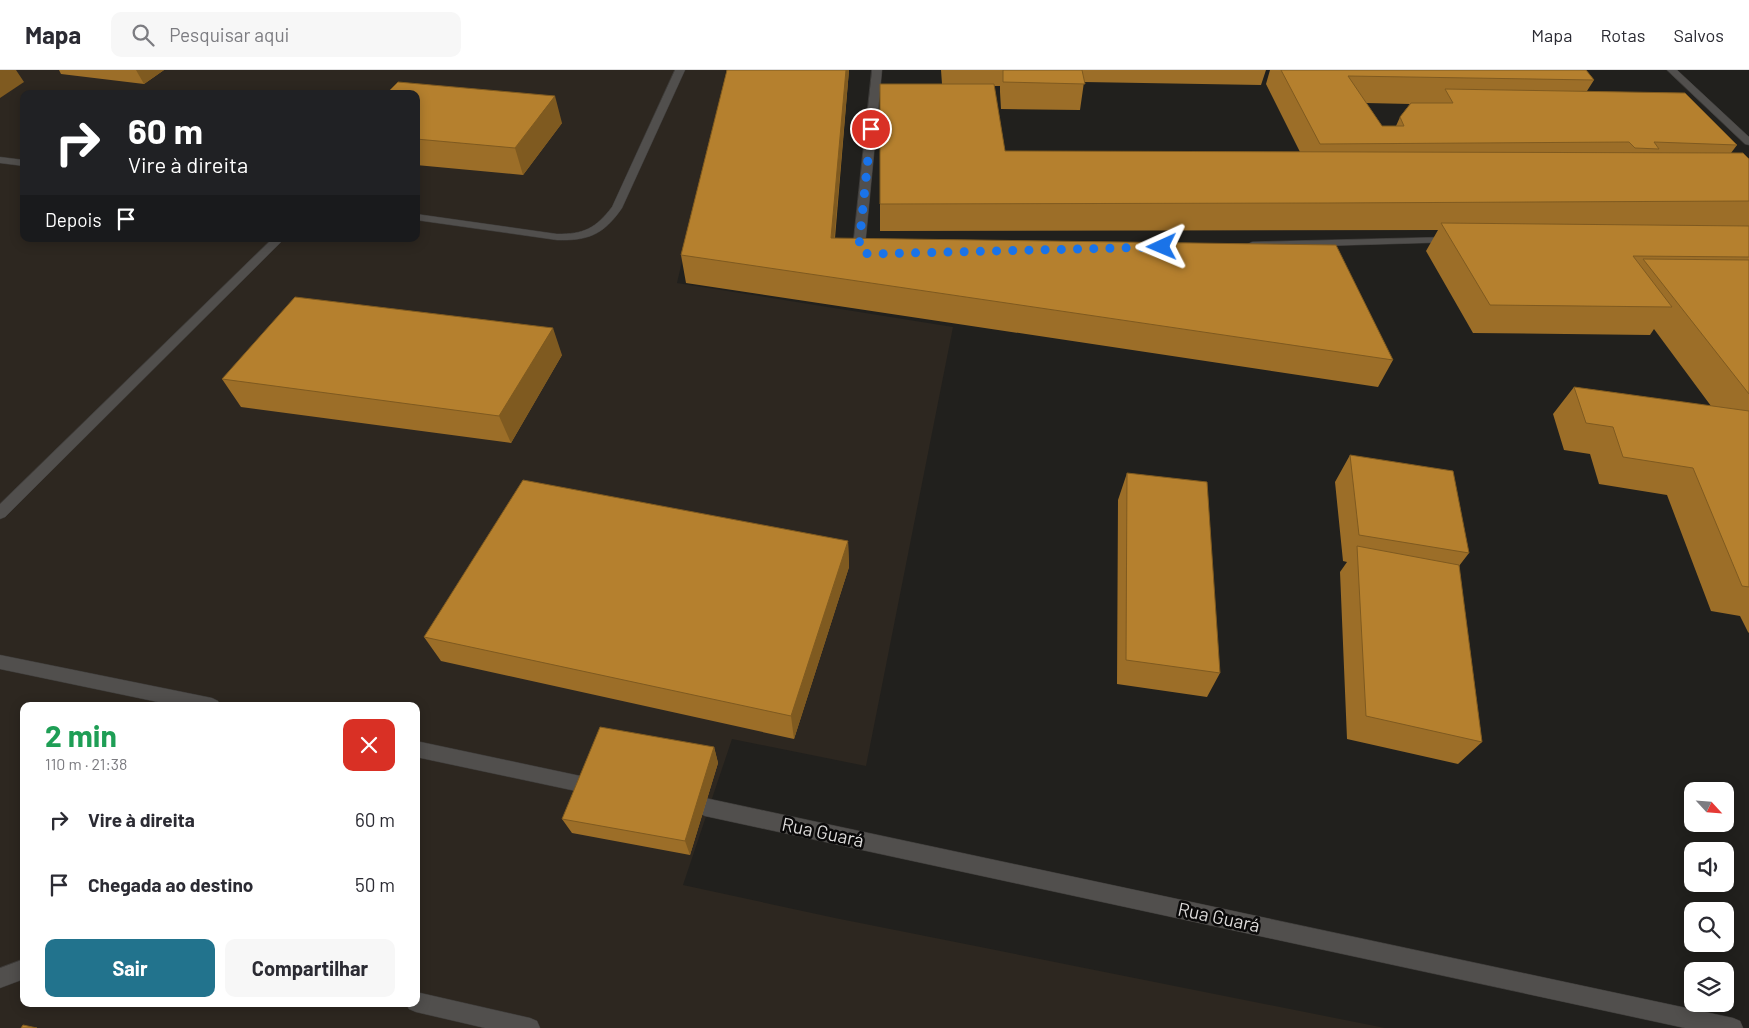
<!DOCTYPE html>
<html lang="pt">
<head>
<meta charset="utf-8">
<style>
	body { margin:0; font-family:Barlow,sans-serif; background:#f7f7f7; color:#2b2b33; height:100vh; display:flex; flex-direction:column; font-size:19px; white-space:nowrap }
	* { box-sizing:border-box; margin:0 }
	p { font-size:16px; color:#7c7c81 }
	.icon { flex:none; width:28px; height:28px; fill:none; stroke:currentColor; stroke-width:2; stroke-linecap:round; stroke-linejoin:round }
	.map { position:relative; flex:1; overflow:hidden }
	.drawer { position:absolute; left:20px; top:632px; width:400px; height:305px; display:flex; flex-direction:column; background:#fff; border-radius:10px; box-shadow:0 2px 12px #0003 }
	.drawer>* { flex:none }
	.banner { position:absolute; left:20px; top:20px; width:400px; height:152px; border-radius:10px; box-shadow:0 2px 12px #0003; background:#202124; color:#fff; overflow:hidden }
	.needle { width:32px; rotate:116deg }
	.controls { position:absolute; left:1684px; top:712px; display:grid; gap:10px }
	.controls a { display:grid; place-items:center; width:50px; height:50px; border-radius:10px; background:#fff; box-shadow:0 2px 12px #0003; font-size:25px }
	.pin { position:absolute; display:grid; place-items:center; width:42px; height:42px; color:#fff; margin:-21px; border:2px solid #fff; border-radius:50%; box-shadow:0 1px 5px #0007 }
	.me { position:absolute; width:55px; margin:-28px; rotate:269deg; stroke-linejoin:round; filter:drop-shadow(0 0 4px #0008) }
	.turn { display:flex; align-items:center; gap:18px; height:105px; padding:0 25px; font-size:22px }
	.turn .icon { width:65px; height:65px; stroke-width:2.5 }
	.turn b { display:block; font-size:35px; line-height:42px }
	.then { display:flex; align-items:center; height:48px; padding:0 25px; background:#0003; gap:10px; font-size:19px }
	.round { display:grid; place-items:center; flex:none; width:52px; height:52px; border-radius:10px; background:#f7f7f7 }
	.summary { display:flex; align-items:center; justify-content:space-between; height:85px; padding:0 25px }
	h1 { font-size:30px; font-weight:700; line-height:38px; color:#1e9e55 }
	.action { display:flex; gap:10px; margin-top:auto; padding:10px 25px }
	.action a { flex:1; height:58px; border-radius:10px; background:#22738d; color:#fff; font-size:20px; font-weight:700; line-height:58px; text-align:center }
	.action a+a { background:#f7f7f7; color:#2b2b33 }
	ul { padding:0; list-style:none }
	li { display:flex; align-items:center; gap:15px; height:65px; padding:0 25px }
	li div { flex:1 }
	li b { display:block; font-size:19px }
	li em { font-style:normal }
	header { display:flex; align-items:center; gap:30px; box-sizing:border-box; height:70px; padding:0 25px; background:#fff; border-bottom:1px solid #e1e1e2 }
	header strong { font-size:24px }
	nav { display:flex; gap:28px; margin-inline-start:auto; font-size:18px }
	.search { width:350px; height:45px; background:#f7f7f7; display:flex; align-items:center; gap:12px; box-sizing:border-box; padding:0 18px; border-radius:10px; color:#7c7c81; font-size:19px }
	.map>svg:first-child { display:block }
	.built { fill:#2d2720; fill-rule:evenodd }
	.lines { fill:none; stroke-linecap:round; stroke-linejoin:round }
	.lane-casing { stroke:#3d3b39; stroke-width:1 }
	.street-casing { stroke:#3d3b39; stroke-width:1 }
	.lane { fill:#514f4d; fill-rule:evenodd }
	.street { fill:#514f4d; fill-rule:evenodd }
	.wall { fill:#9c6e28; fill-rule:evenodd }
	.shaded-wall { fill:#7f5a20 }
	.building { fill:#b5802e; stroke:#7f5a20 }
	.route { stroke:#1a73e8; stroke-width:9; stroke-dasharray:0 16.2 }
	.labels { text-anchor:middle; stroke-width:5; stroke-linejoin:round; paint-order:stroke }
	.near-street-label { font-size:19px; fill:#dcdad9; stroke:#0a0909 }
</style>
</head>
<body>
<header>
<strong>Mapa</strong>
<div class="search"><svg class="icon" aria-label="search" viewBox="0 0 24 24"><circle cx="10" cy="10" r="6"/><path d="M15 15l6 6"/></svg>Pesquisar aqui</div>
<nav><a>Mapa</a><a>Rotas</a><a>Salvos</a></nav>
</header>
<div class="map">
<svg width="1749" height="958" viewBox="0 0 1749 958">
	<rect width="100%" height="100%" fill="#21201d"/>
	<path class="built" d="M0,0H726L677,213L953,257L866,696L732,669L683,815L835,848L1385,958H0ZM24,24H416V169H24ZM24,636H416V934H24Z"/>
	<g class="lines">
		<g class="lane-casing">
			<path id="lane" d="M675,0H685L622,138C604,164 589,171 557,170L416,150V144L557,164C584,164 595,159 612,137Z
				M872,0H882L865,176L873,183L867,186L857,183L853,176Z
				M0,87L24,90V96L0,93Z
				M1452,167L1456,168L1458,170L1456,172L1252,178L1246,175L1252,172Z
				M272,169H284L5,447L0,449V434Z
				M0,585L212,628L218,631L220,636H177L0,599Z
				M416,671L590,708L596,710L599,716L596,722L590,724L416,687Z
				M705,728L1733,948L1740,951L1743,958H1685L705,746L699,743L696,737L699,731Z
				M24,889V909L0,918V898Z
				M416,922L530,948L537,951L540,958H485L416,942L409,939L406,934H416Z"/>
		</g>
		<g class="street-casing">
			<path id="street" d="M1667,0H1677L1749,67V75L1745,74Z"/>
		</g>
		<use href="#lane" class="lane"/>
		<use href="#street" class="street"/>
	</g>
	<path class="wall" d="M59,0H164L144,14L61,4Z
		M727,0H849L835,168L1393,290L1378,317L686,213L681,185Z
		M941,0H1266L1261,15L1084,12L1080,40L1001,39L1000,22V16H994L1005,81L1300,82L1266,14L1270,0H1586L1594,10L1587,21L1737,75L1731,83L1749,89V563L1748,562L1740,546L1711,541L1667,425L1599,414L1590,384L1564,380L1553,344L1574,317L1711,336L1654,259L1650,265L1473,263L1426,181L1438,160L880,161V14H942ZM1366,33L1410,34L1400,47L1396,56H1382Z
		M416,24L562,53L523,105L416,95Z
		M562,285L511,373L241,337L222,309Z
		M1350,385L1469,483L1459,496L1482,672L1458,694L1347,669L1340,502L1347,492L1343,491L1335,412Z
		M1127,403L1220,603L1207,627L1117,614L1118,430Z
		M848,471L849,497L794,669L441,591L424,567Z
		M714,677L718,693L690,785L572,763L562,749Z"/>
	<path class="shaded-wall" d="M0,0H16L24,12L0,28Z
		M136,0H164L144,14Z
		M846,0H849L832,195L831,168Z
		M555,26L562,53L523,105L515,78Z
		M553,258L562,285L511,373L499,346Z
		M848,471L849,497L794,669L791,646Z
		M714,677L718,693L690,785L685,771Z"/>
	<path class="building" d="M727,0H846L831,168L1336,175L1393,290L681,185Z
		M1003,0H1082L1085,14L1003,12Z
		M1281,0H1586L1594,10L1348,6L1382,56H1404L1400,47L1411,33H1453L1445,19L1685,23L1737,75L1654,72L1659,79L1635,78L1629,72L1320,74Z
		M398,12L555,26L515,78L416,69V24H386Z
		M880,14H994L1005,81L1743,83L1749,89V131L1328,133L880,134Z
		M1441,153L1749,156V187L1633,186L1672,237L1490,235Z
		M1643,189L1749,190V324Z
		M295,227L553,258L499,346L222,309Z
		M1574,317L1749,341V517L1742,516L1693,398L1623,387L1613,357L1586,353Z
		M1350,385L1453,401L1469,483L1359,465Z
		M1127,403L1207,412L1220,603L1126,590Z
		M523,410L848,471L791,646L424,567Z
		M1357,476L1459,495L1482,672L1366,646Z
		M600,657L714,677L685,771L562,749Z
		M23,955L37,958H21Z"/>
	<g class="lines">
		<path class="route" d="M871,59L859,176L861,181L868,184L1162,177"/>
	</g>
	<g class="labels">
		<g class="near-street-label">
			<text transform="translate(823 762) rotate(12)" y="7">Rua Guará</text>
			<text transform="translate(1219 847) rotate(12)" y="7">Rua Guará</text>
		</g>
	</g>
</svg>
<div class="controls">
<a><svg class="needle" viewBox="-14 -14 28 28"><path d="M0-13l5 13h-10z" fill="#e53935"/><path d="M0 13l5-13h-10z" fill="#7c7c81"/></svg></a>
<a><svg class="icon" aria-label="sound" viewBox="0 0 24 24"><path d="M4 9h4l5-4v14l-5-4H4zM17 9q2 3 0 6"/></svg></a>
<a><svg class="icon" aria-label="search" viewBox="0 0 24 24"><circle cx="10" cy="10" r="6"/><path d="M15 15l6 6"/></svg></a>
<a><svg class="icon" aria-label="layers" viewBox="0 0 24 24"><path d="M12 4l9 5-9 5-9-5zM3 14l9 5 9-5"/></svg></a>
</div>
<div class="pin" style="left:871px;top:59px;background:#d93025"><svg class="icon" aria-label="arrive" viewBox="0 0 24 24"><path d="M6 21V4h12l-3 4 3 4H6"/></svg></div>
<svg class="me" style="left:1162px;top:177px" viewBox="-20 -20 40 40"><path d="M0-17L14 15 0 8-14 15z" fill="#1a73e8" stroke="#fff" stroke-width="4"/></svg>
<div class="banner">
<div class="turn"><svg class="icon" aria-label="right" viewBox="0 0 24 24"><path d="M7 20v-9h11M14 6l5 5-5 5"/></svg><div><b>60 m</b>Vire à direita</div></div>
<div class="then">Depois<svg class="icon" aria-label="arrive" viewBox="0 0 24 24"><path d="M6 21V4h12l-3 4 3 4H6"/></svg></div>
</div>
<section class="drawer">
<div class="summary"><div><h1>2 min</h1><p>110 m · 21:38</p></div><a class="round" style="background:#d93025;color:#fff"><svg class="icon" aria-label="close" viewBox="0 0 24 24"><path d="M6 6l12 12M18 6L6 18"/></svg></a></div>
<ul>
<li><svg class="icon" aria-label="right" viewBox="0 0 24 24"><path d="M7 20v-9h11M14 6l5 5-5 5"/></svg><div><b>Vire à direita</b></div><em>60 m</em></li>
<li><svg class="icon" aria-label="arrive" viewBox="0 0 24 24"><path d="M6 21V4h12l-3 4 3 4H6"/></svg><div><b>Chegada ao destino</b></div><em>50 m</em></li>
</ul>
<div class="action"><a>Sair</a><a>Compartilhar</a></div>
</section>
</div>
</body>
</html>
